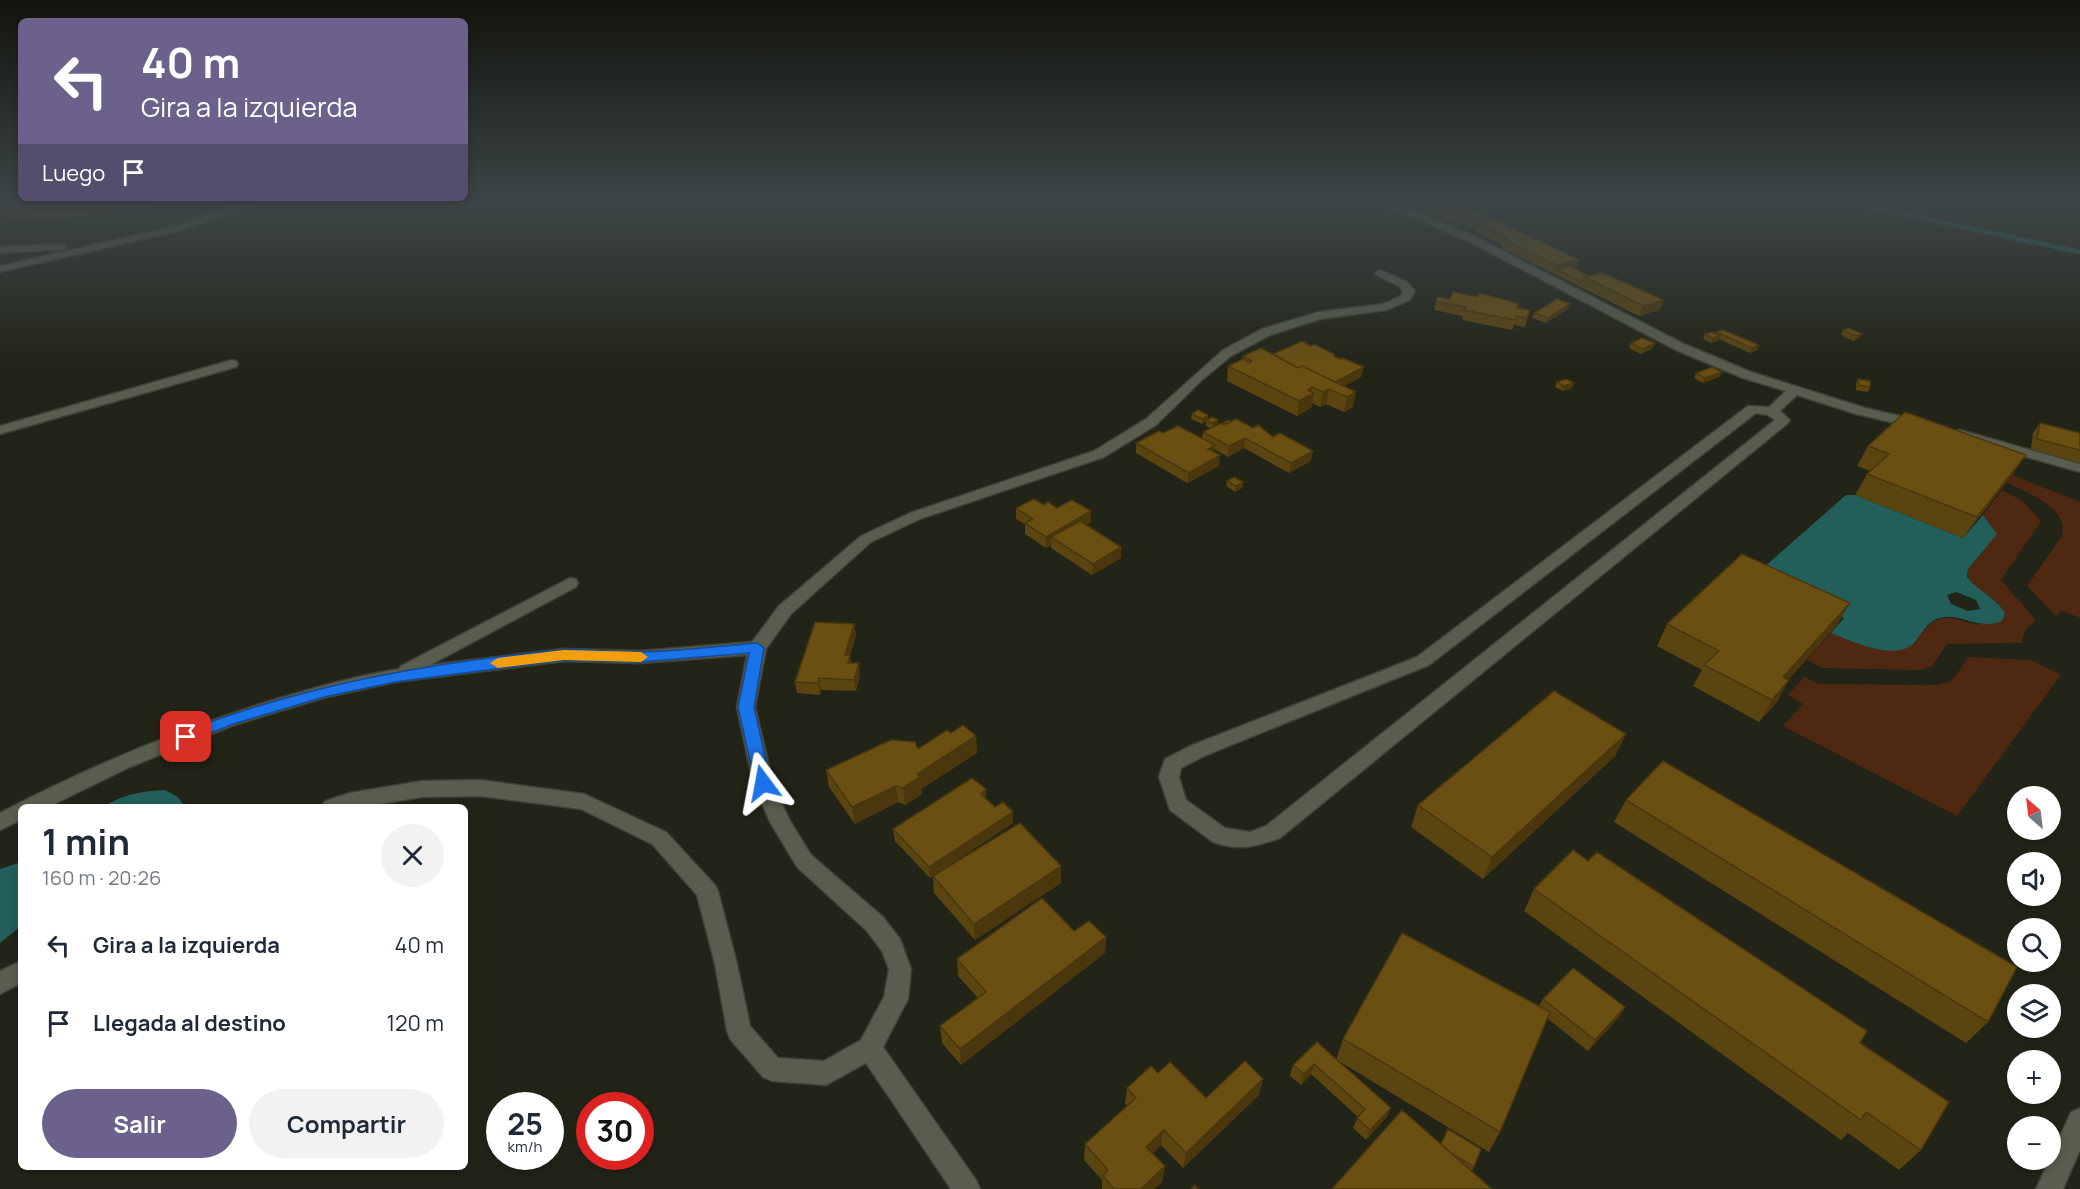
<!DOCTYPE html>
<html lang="es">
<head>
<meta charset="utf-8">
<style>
	body { margin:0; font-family:Manrope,sans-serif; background:#f2f2f3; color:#1f2937; height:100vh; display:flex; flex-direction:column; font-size:22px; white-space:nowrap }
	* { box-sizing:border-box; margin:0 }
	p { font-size:20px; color:#747a83 }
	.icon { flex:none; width:33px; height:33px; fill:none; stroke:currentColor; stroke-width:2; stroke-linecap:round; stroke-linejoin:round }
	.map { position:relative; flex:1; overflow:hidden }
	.side { position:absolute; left:18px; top:804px; width:450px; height:366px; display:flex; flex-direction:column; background:#fff; border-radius:9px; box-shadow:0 3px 9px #0003 }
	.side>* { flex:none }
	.guide { position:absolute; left:18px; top:18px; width:450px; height:183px; border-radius:9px; box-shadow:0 3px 9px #0003; background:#6b618a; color:#fff; overflow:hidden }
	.needle { width:39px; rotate:332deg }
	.fabs { position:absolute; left:2007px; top:786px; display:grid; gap:12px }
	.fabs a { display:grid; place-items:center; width:54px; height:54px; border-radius:50%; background:#fff; box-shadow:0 3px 9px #0003; font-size:30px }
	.speed { position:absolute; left:486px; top:1092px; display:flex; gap:12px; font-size:30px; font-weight:700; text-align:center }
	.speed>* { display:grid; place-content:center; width:78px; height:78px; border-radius:50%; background:#fff; box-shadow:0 3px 9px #0003; line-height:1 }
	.speed small { font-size:15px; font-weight:400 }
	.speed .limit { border:9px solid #d22; background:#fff; color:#111 }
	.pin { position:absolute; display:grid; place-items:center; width:51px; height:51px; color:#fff; margin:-26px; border-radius:12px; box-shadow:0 3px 9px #0006 }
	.me { position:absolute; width:66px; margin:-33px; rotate:347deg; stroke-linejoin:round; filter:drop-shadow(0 0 4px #0008) }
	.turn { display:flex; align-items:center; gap:21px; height:126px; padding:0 24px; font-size:27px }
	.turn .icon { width:78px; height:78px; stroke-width:2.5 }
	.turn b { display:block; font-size:42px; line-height:51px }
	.then { display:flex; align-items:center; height:57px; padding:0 24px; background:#0003; gap:12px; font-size:22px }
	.round { display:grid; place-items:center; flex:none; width:63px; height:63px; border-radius:32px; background:#f2f2f3 }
	.summary { display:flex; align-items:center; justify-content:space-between; height:102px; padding:0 24px }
	h1 { font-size:36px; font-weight:700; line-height:45px }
	.primary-button { display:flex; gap:12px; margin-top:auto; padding:12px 24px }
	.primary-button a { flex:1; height:69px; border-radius:36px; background:#6b618a; color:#fff; font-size:24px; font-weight:700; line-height:69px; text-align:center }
	.primary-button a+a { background:#f2f2f3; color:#1f2937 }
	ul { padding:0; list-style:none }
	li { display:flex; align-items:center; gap:18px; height:78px; padding:0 24px }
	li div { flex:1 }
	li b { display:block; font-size:22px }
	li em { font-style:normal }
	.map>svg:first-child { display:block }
	.green { fill:#4e2811 }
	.water { fill:#225e5a; fill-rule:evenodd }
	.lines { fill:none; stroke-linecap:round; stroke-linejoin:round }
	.stream { stroke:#225e5a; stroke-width:5 }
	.minor-casing { stroke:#3d4035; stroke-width:3 }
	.minor { fill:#595d4e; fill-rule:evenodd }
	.wall { fill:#5a440f }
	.shaded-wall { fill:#4a370d }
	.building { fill:#694f12; stroke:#4a370d; stroke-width:1.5 }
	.route { fill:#1a73e8; stroke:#114b97; stroke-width:1.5 }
	.slow { fill:#f59e0b }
</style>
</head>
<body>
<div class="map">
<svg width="2080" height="1189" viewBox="0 0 2080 1189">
	<rect width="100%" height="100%" fill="#212417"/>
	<path class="green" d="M0,202H162C114,219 51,218 0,223Z
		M2012,475L2080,502V618L2061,610L2056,616L2027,586L2062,536C2069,507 2029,494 2007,483Z
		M2002,490L2023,501L2041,521L2001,580L2036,620L2026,629L2021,643L1947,644L1932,666L1921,670L1823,668L1807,660L1831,633L1874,649L1911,645C1937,614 1938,613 1978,625L1999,604L1976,589L1967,578L1968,569L1996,534L1983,515Z
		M1969,657L2031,660L2061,675L1957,816L1783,726L1803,704L1788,695L1804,677L1818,684L1937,685L1951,682Z"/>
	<path class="water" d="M1846,495H1855L1963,538L1983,515L1997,534L1968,569L1967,577C1978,591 1996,598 2005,613L2002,621C1977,631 1960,612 1940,618C1927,621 1922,634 1914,643C1895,662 1851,641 1831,633L1844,618L1755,575ZM1956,592L1976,600L1980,609L1968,611L1951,604L1947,595Z
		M165,790L178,797L185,807H104C122,794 143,791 165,790Z
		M21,862V926L0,943V869Z"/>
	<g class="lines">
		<path class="stream" d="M1848,202L2080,252"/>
		<g class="minor-casing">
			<path id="minor" d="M244,202H259L183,230L0,272V266L176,226Z
				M1378,202H1392L1476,237L1684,344L1751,372L1865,408L1922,421L1924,424L1917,428L1856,414L1797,395L1780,411L1790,420L1788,423L1280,838C1255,847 1239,851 1213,842L1170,810L1159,777L1165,759L1190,746L1417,657L1748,406L1769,407L1786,391L1743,378L1676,350L1468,241ZM1756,413L1768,415L1775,420L1266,826L1250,832L1225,828L1186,800L1179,777L1181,768L1204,756L1429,665Z
				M61,244L65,245V249L0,253V247Z
				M1380,270L1407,282L1415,291L1410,300L1386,310L1320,319L1270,335L1231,356L1203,379L1156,425L1104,457L920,519L871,542L791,614L766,649L755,707L773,783L789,819L811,855L883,917L900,939L911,969L908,999L883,1047L976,1180L980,1189H951L866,1063L826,1085L772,1081L763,1077L730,1039L727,1031L715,964L697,895L652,844L581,809L480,796L422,797L361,807H322L325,801L350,793L422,781L480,780L584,794L666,832L715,885L718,891L737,964L750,1026L778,1058L824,1061L861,1040L884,997L889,969L882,951L867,931L797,867L770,822L753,783L737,707L747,655L640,663L564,661L395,682L323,698L234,725L130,767L48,807H21V820L0,830V813C92,765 188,725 287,696C324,685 361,675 399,669L401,666L570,578L576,579L578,583L576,587L430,665L564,649L640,651L752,642L779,606L861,536L910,513L1094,451L1146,419L1223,350L1262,329L1319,312L1383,304L1401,296L1403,291L1399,286L1376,275L1375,273Z
				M232,360L236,361L238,364L236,367L0,434V426Z
				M1960,430L2080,464V472L1955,437L1953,434L1955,431Z
				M21,961V983L0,994V971Z
				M2080,1108V1150L2063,1189H2036L2071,1112Z"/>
		</g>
		<use href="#minor" class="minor"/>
	</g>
	<path class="wall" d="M1422,202H1458L1576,269H1575L1660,310L1639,316L1502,248V245L1476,232L1477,226L1471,228L1463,224L1458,225L1428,211L1429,205L1427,206Z
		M1450,299L1530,310L1525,327L1514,325L1512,330L1462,320L1463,316L1434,310L1436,301Z
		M1569,308L1546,323L1532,318L1534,313Z
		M1843,330L1862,334L1859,338L1854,341L1841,335Z
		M1716,332L1759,345L1757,350L1750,353L1719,339L1718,341L1711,343L1703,339L1705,334H1716Z
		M1631,343L1653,348L1641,354L1629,348Z
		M1243,356H1334L1361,377L1344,386L1353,407L1344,412L1326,404L1320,407L1312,403L1311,408L1297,416L1227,381L1228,366L1242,360Z
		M1722,372L1719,377L1703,383L1694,378L1696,373Z
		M1858,379L1870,387L1868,392L1856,390V384Z
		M1557,382L1572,388L1563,391L1555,387Z
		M1192,414L1208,420H1218L1217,425L1222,424V423L1273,437L1311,461L1289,473L1244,448L1228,457L1214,449V452L1219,466L1187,483L1136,453V443L1163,433L1202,439L1203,432L1211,428L1206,426V421L1202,424L1191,419Z
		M2040,423L2080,433V463L2031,449L2033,433Z
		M1868,446L2026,455L2012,475L1963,538L1855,495L1867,474L1870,471L1857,466Z
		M1227,481L1243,482L1242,488L1235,492L1226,486Z
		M1044,505L1057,508L1091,522L1086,525L1121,547V558L1092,575L1051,548V545L1046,548L1025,534V524L1016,519V508Z
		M854,624L856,635L850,656L851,663L860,675L856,691L821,690L820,695L797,693L795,682Z
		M1667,624L1837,625L1788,680L1777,702L1759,722L1693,686L1702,670L1657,646Z
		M951,733L976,736L977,753L921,789L922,794L905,805L898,802L855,824L829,787L826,770L918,749Z
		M1626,734L1615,756L1483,879L1411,827L1418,805Z
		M986,789V798L1013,823L930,878L895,841L893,829Z
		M1626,800L1988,1022L1966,1043L1614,822Z
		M933,876L1061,883L975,940L934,893Z
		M1534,889L1860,1043L1921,1150L1899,1170L1848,1133L1841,1140L1524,911Z
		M1074,931L1106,937L1105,953L961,1065L942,1043L940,1026L978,998L958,976L957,959Z
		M1543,999L1625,1007L1618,1018L1588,1051L1547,1018L1500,1132L1489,1152L1337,1060L1391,1108L1386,1118L1366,1140L1353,1128L1358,1117L1311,1074L1301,1085L1290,1076L1293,1065L1336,1060L1343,1039L1539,1006Z
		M1158,1073L1206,1098L1259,1095L1183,1168L1161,1145L1152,1154L1165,1166L1162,1182L1154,1189H1102V1180L1084,1160L1085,1144L1127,1106L1125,1103L1127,1088Z
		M1441,1144L1474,1167L1472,1171Z"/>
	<path class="shaded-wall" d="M1465,215L1463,224L1458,225L1460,217Z
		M1480,217L1478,226L1471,228L1473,219Z
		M1579,260L1576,269L1562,272L1557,270L1556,274H1554L1557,265Z
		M1664,300L1660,310L1639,316L1643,306Z
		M1570,304L1569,308L1546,323L1548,318Z
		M1862,334L1859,338L1854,341L1856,336Z
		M1720,336L1718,341L1711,343L1713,338Z
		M1655,343L1653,348L1641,354L1643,349Z
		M1759,345L1757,350L1750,353L1752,348Z
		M1364,367L1361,377L1334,391L1331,383Z
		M1722,372L1719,377L1703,383L1705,378Z
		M1574,383L1572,388L1563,391L1564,386Z
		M1312,387L1311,394L1314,393L1311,408L1297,416L1299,401L1308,390Z
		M1329,389L1326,404L1320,407L1323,392Z
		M1356,392L1353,407L1344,412L1347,397Z
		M1208,415V420L1202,424V419Z
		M1218,420L1217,425L1212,428V423Z
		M1245,438L1244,448L1228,457L1229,446Z
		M1215,445L1213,456L1208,449Z
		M1313,451L1311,461L1289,473L1291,463Z
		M1220,455L1219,466L1187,483L1189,473Z
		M2026,455L2012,475L1963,538L1977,517Z
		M1243,482L1242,488L1235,492L1236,486Z
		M1091,511V522L1057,541L1051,537V545L1046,548V537Z
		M1121,547V558L1092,575L1093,564Z
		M1850,603L1837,625L1771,699L1783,677Z
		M854,624L856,635L850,656L852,667L847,666L845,655Z
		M859,663L860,675L856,691L854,680Z
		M819,678L821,690L820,695L818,683Z
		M1789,680L1777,702L1759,722L1772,700Z
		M1626,734L1615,756L1483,879L1492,857Z
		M976,736L977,753L921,789L922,794L905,805L903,788L917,774Z
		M896,786L898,802L855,824L852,807Z
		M986,789V801L981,794Z
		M1013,812V823L930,878L929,867Z
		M1061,866V883L975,940L974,924Z
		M1106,937L1105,953L961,1065L960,1049Z
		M1625,1007L1618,1018L1588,1051L1595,1040Z
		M1314,1064L1311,1074L1301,1085L1304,1074Z
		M1263,1079L1259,1095L1183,1168L1186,1153Z
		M1391,1108L1386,1118L1366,1140L1370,1130Z
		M1164,1130L1161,1145L1144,1162L1146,1147Z
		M1165,1166L1162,1182L1154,1189H1141Z"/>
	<path class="building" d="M1430,202H1458L1579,260L1557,265L1504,239L1508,238L1478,223L1487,221L1480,217L1473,219L1465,215L1460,217Z
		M1570,266L1589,276L1584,277L1582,282L1557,270Z
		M1602,273L1664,300L1643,306L1584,277Z
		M1453,292L1477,297L1479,293L1509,301L1519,304L1517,308L1530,310L1527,318L1517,316L1515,320L1464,310L1466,307L1436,301L1438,297L1450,299Z
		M1557,299L1570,304L1548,318L1534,313Z
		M1849,328L1862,334L1856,336L1843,330Z
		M1723,330L1759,345L1752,348L1716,332Z
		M1712,332L1720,336L1713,338L1705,334Z
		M1642,338L1655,343L1643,349L1631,343Z
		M1302,341L1311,346L1314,344L1334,354V356L1340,359L1343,358L1364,367L1335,382L1302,366L1298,368L1273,354Z
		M1261,348L1298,368L1302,366L1356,392L1347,397L1329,389L1323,392L1312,387L1308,390L1314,393L1299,401L1228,366L1243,359L1250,363L1252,361L1243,356Z
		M1712,367L1722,372L1705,378L1696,373Z
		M1566,379L1574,383L1564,386L1557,382Z
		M1858,379L1870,381V387L1859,385Z
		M1198,410L1208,415L1202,419L1192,414Z
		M1905,412L2026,455L1977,517L1867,474L1889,454L1868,446Z
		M1212,417L1218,420L1212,423L1206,421Z
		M1236,419L1253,428L1258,425L1273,437L1280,433L1313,451L1291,463L1245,438L1229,446L1203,432L1221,423L1224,425Z
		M1228,420L1231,422L1225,424L1222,423Z
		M2040,423L2080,433V450L2037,439Z
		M1178,426L1215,445L1208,449L1220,455L1189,473L1136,443L1159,431L1163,433Z
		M1234,477L1243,482L1236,486L1227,481Z
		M1034,499L1044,505L1048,502L1057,508L1072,500L1091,511L1046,537L1025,523L1033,519L1016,508Z
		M1080,521L1121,547L1093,564L1051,537Z
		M1742,554L1850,603L1783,677L1789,680L1772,700L1704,665L1719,651L1667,624Z
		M815,622L854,624L845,655H850L848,663H859L854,680L819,678L818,683L795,682Z
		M1554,691L1626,734L1492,857L1418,805Z
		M963,725L976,736L917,774L920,777L903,788L896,786L852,807L826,770L891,740L915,742L918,749L947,730L951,733Z
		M1663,761L2017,967L1988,1022L1626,800Z
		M972,778L986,789L981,794L995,807L1003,802L1013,812L929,867L893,829Z
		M1020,823L1061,866L974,924L933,876Z
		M1573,850L1588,861L1597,852L1867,1031L1860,1043L1949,1102L1921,1150L1866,1112L1861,1120L1534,889Z
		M1042,898L1074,931L1089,921L1106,937L960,1049L940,1026L986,992L957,959Z
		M1402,933L1550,1012L1500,1132L1343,1039Z
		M1573,968L1625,1007L1595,1040L1543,999Z
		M1317,1042L1391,1108L1370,1130L1357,1118L1365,1109L1314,1064L1304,1074L1293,1065Z
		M1245,1061L1263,1079L1186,1153L1164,1130L1146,1147L1165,1166L1141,1189H1114L1103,1176L1108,1170L1085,1144L1136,1098L1127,1088L1151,1066L1158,1073L1170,1062L1206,1098Z
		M1402,1110L1492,1189H1332Z
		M1448,1129L1481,1149L1474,1167L1451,1153L1441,1144Z
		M1195,1185L1198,1189H1191Z"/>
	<linearGradient id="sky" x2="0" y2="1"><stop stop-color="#12140d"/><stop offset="0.55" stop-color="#3d4547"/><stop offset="1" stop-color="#3d4547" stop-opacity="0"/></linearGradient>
	<rect width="2080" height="369" fill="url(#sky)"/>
	<path class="route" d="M757,643L764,648L754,707L771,783L769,788L763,790L757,788L755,783L738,707L749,653L640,662L564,660L395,682L324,697L233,724L186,743L181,741L178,737L181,733C303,685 431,662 562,650C587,648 613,653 639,652C678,652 718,646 757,643Z"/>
	<path class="slow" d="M564,650L641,652L648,657L641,662L564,660L498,668L490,663L498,658Z"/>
</svg>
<div class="fabs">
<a><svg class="needle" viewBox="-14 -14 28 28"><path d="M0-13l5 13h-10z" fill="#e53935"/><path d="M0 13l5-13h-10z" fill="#747a83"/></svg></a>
<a><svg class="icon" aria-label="sound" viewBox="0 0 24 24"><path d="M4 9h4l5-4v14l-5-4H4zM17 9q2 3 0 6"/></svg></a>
<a><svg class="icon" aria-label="search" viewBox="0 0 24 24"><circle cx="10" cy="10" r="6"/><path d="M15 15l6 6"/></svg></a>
<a><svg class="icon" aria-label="layers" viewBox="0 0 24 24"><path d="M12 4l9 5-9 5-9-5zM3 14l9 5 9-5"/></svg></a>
<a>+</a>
<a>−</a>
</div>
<div class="speed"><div>25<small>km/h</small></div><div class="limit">30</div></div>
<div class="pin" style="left:186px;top:737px;background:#d93025"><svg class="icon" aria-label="arrive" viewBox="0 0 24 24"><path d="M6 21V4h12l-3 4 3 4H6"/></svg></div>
<svg class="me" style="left:763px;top:783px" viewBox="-20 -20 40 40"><path d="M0-17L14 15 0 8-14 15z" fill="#1a73e8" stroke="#fff" stroke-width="4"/></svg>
<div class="guide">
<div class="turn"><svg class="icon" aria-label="left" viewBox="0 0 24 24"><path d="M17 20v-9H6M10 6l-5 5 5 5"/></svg><div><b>40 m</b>Gira a la izquierda</div></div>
<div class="then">Luego<svg class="icon" aria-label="arrive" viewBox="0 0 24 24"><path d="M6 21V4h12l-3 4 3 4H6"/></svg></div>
</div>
<section class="side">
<div class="summary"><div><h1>1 min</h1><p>160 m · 20:26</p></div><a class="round"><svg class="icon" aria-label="close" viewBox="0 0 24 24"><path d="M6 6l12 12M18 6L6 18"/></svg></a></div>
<ul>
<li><svg class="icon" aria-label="left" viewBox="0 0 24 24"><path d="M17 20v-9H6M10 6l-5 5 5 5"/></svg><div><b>Gira a la izquierda</b></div><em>40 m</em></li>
<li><svg class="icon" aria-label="arrive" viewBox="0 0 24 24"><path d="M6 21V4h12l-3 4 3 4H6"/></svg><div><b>Llegada al destino</b></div><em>120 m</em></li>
</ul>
<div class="primary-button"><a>Salir</a><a>Compartir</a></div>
</section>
</div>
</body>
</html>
